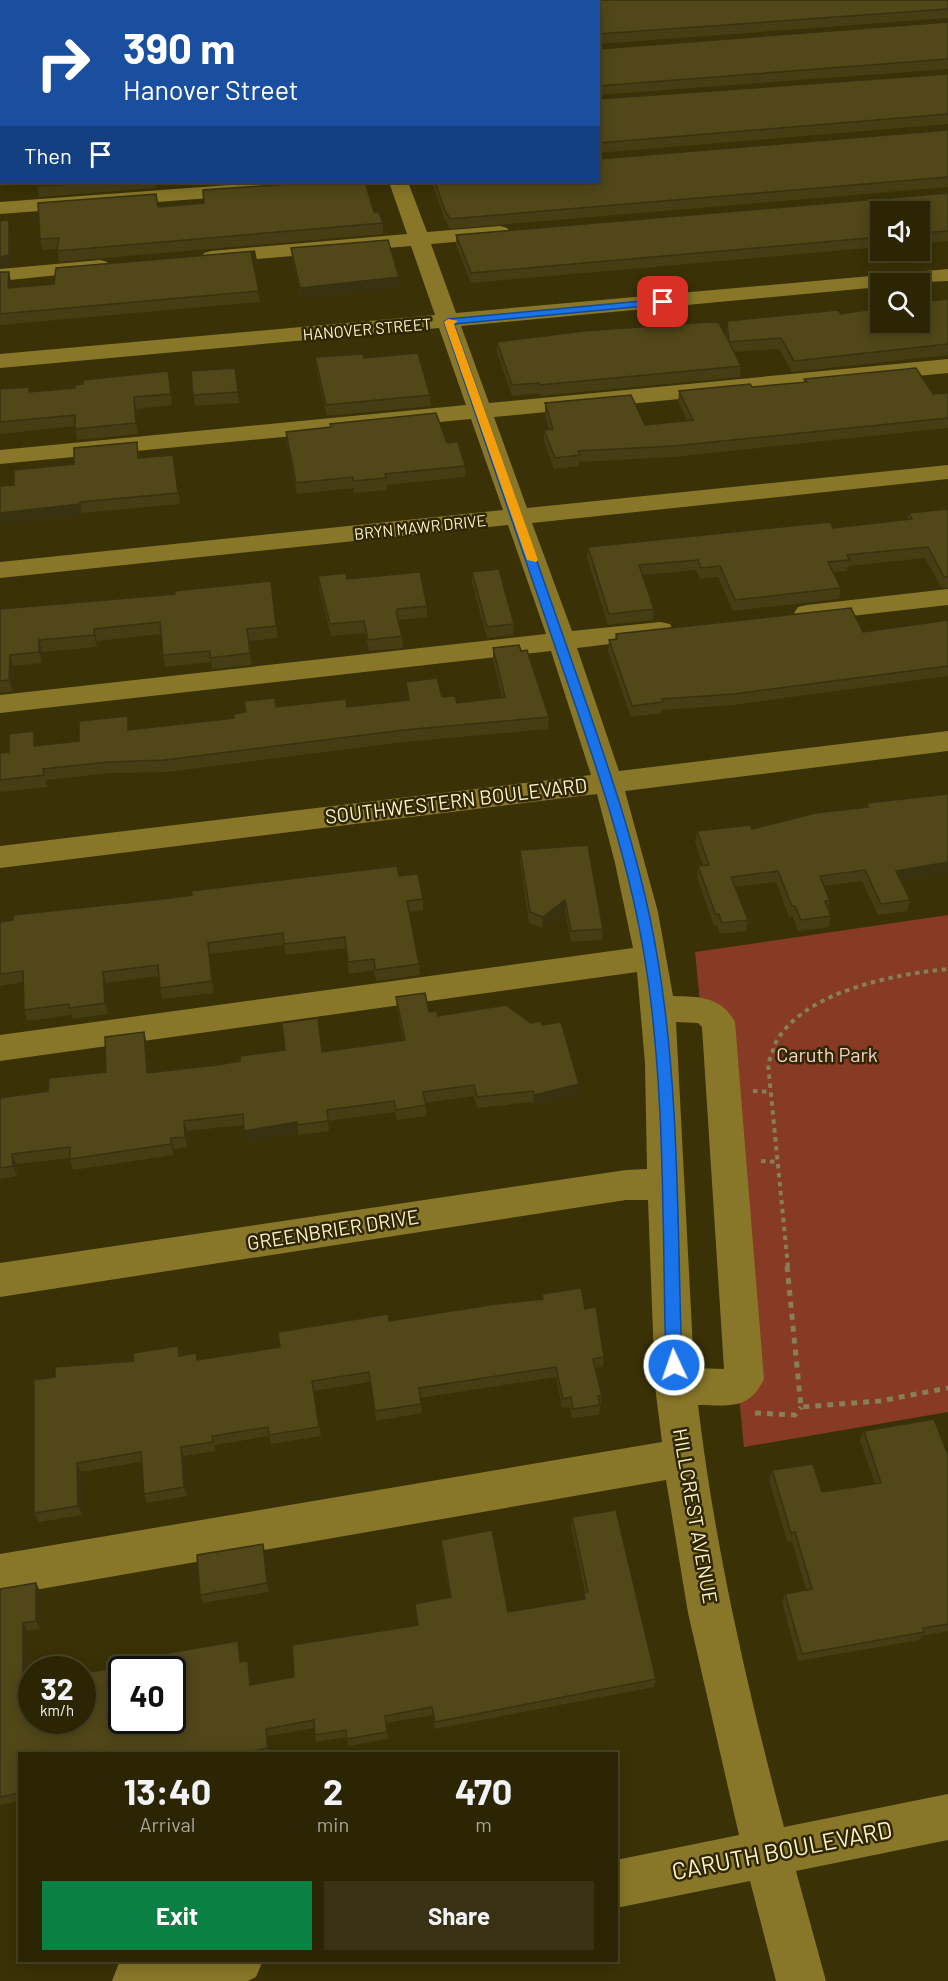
<!DOCTYPE html>
<html lang="en">
<head>
<meta charset="utf-8">
<style>
	body { margin:0; font-family:Barlow,sans-serif; background:#383113; color:#f1f3f6; height:100vh; display:flex; flex-direction:column; font-size:22px; white-space:nowrap }
	* { box-sizing:border-box; margin:0 }
	p { font-size:20px; color:#a6a59a }
	.icon { flex:none; width:33px; height:33px; fill:none; stroke:currentColor; stroke-width:2; stroke-linecap:round; stroke-linejoin:round }
	.map { position:relative; flex:1; overflow:hidden }
	.drawer { position:absolute; left:18px; top:1752px; width:600px; height:210px; display:flex; flex-direction:column; background:#2c2504; border-radius:0px; box-shadow:0 3px 15px #0003,0 0 0 2px #484226 }
	.drawer>* { flex:none }
	.banner { position:absolute; left:0px; top:0px; width:600px; height:183px; box-shadow:0 3px 15px #0003,0 0 0 2px #484226; background:#1a4fa0; color:#fff; overflow:hidden }
	.tools { position:absolute; left:870px; top:201px; display:grid; gap:12px }
	.tools a { display:grid; place-items:center; width:60px; height:60px; border-radius:0px; background:#2c2504; box-shadow:0 3px 15px #0003,0 0 0 2px #484226; font-size:30px }
	.speed { position:absolute; left:18px; top:1656px; display:flex; gap:12px; font-size:30px; font-weight:700; text-align:center }
	.speed>* { display:grid; place-content:center; width:78px; height:78px; border-radius:50%; background:#2c2504; box-shadow:0 3px 15px #0003,0 0 0 2px #484226; line-height:1 }
	.speed small { font-size:15px; font-weight:400 }
	.speed .limit { border:3px solid #111; border-radius:9px; background:#fff; color:#111 }
	.pin { position:absolute; display:grid; place-items:center; width:51px; height:51px; color:#fff; margin:-26px; border-radius:12px; box-shadow:0 3px 9px #0006 }
	.me { position:absolute; width:66px; margin:-33px; rotate:357deg; stroke-linejoin:round; filter:drop-shadow(0 0 4px #0008) }
	.turn { display:flex; align-items:center; gap:21px; height:126px; padding:0 24px; font-size:27px }
	.turn .icon { width:78px; height:78px; stroke-width:2.5 }
	.turn b { display:block; font-size:42px; line-height:51px }
	.then { display:flex; align-items:center; height:57px; padding:0 24px; background:#0003; gap:12px; font-size:22px }
	.eta { display:flex; justify-content:space-evenly; align-items:center; height:102px; text-align:center }
	.eta b { font-size:36px; font-weight:700; line-height:42px }
	.button { display:flex; gap:12px; margin-top:auto; padding:12px 24px }
	.button a { flex:1; height:69px; border-radius:0px; background:#0b8043; color:#fff; font-size:24px; font-weight:700; line-height:69px; text-align:center }
	.button a+a { background:#383113; color:#f1f3f6 }
	.map>svg:first-child { display:block }
	.green { fill:#873b24 }
	.lines { fill:none; stroke-linecap:round; stroke-linejoin:round }
	.path-far1 { stroke:#877f56; stroke-width:4; stroke-dasharray:4.5 4.5; stroke-linecap:butt }
	.path { stroke:#877f56; stroke-width:5; stroke-dasharray:6 6; stroke-linecap:butt }
	.minor { fill:#887728; fill-rule:evenodd }
	.wall { fill:#463d15 }
	.shaded-wall { fill:#393211 }
	.building { fill:#514718; stroke:#393211; stroke-width:1.5; fill-rule:evenodd }
	.route { fill:#1a73e8; stroke:#114b97; stroke-width:1.5 }
	.slow { fill:#f59e0b }
	.labels { text-anchor:middle; stroke-width:5; stroke-linejoin:round; paint-order:stroke }
	.far-street-label { font-size:16px; fill:#fbf3cd; stroke:#302700 }
	.street-label { font-size:20px; fill:#fbf3cd; stroke:#302700 }
	.park-label { font-size:20px; fill:#f3d2c9; stroke:#302700 }
	.near-street-label { font-size:24px; fill:#fbf3cd; stroke:#302700 }
</style>
</head>
<body>
<div class="map">
<svg width="948" height="1981" viewBox="0 0 948 1981">
	<rect width="100%" height="100%" fill="#3a3106"/>
	<path class="green" d="M948,915V1412L744,1447L695,952Z"/>
	<g class="lines">
		<path class="path-far1" d="M753,1091L770,1092
			M761,1161L778,1162
			M788,1267L768,1064C771,1057 773,1049 776,1042C804,991 896,974 948,969"/>
		<path class="path" d="M787,1266L801,1407L880,1401L948,1388
			M755,1413L795,1415L801,1407"/>
		<path class="minor" d="M327,0H343V2H327Z
			M270,182H350L340,188L0,214V202Z
			M389,182H408L427,232L500,226L507,228L510,232L507,236L500,238L431,244L456,313L948,269V281L880,284V287L461,326L489,403L948,359V373L494,417L527,508L948,465V479L532,523L572,631L660,622L670,624L673,630L670,636L660,638L577,648L619,771L948,731V751L625,791L658,912L673,996C700,997 721,996 735,1022L764,1379C749,1411 728,1405 698,1405C715,1548 747,1687 784,1827L948,1794V1840L796,1871L826,1981H776L750,1881L616,1908V1860L739,1835L688,1613L666,1480L0,1596V1554L662,1442L655,1386L648,1200H626L0,1297V1263L626,1170L647,1169L645,1063L637,972L0,1061V1035L633,948L615,863L597,794L0,868V846L591,775L551,651L0,713V695L546,634L508,525L0,578V562L503,510L471,419L0,464V450L466,405L439,328L0,368V354L435,315L411,246L211,263L204,261L201,257L204,253L211,251L407,234ZM676,1022L698,1023L702,1027L724,1369L694,1368Z
			M100,260L107,262L110,266L107,270L0,281V269Z
			M948,589V605L807,621L798,619L794,613L798,607L807,605Z
			M127,1960H263L256,1977L248,1981H112L119,1963Z"/>
	</g>
	<path class="wall" d="M364,0H948V18L598,44V2H365Z
		M948,22V69L598,95L599,49Z
		M948,74V124L598,153V99Z
		M948,130V187L450,229L444,218L432,182H598Z
		M2,144V182H155L156,188L39,197L37,184L0,186V145Z
		M203,182H246L203,185Z
		M948,193V241L920,244V212H880V247L471,283L456,245V235Z
		M204,203L374,212L383,223V234L59,262L58,249L42,250L40,239L158,207Z
		M291,248L399,288L301,298L292,258Z
		M255,251L257,261L253,262L260,302L0,325V272H9L11,282V288L54,284Z
		M948,299V355L792,372L779,349L734,352L741,366L740,377L540,396L539,393L512,396L497,352V342L726,336L727,321L841,314Z
		M315,357L430,395L431,406L327,416L316,368Z
		M235,368L239,403L195,406L191,371Z
		M168,371L172,405L136,409L138,434L77,440L75,426L0,434V389L30,392L75,388Z
		M804,379L933,394L948,393V428L673,457L579,462V466L554,469L544,441V430L549,429L545,414V403L645,425L687,421L678,401L679,391L752,387L804,383Z
		M330,424L447,443L465,466V477L386,485V490L354,493V488L297,494L287,443L286,432L330,427Z
		M137,442L139,458L173,455L180,504L82,513V515L0,525V486L14,485Z
		M948,509V589L941,587L925,558L848,566L847,571L833,572L841,588L839,599L733,611L718,577L700,579L696,570L643,575L654,609L653,620L608,625L587,558L588,547L833,528L907,520L909,513Z
		M472,572L514,624L513,635L487,638L472,583Z
		M318,576L427,606V617L399,620L402,636L403,648L369,651L365,633L331,636L319,587Z
		M271,581L278,638L248,641L252,665L212,669L211,662L165,667L163,655L161,634L97,641V647L42,652V663L13,666V691L0,693V609L175,594Z
		M948,620V676L733,705L662,710V713L631,717L608,651L609,640H615L616,634L863,632Z
		M493,648L521,651L549,717L548,729L404,742L168,772L111,773L46,780L47,787L0,792V753L9,752L37,742V746L79,741L130,730L234,718L246,712L276,707H347L408,700L406,682L457,703L502,698L493,659Z
		M948,794V873L901,881L910,900L907,911L878,915L862,881L824,886L830,901L828,908L831,916L829,927L798,931L793,917H789L776,882L735,887L748,920L746,931L720,934L717,925L714,926L697,877L698,866L703,865L695,842L697,831L752,829L866,807L867,803Z
		M520,850L603,929L602,940L571,942L565,911L542,928L529,923L520,861Z
		M399,876L423,899V910L409,912L419,964L420,975L376,981L374,970L349,974L346,948L286,955L284,945L210,954L214,993L162,999L160,988L159,976L106,983L108,1014L72,1019L71,1015L27,1021L24,1010L23,982L0,986V922Z
		M396,997L438,1016L531,1023L542,1025L579,1094L533,1106L532,1102L477,1108L474,1096L426,1103V1116L397,1120L395,1112L328,1121L329,1131L298,1135V1133L246,1142L244,1125L187,1131V1147L174,1149V1155L73,1170L70,1158L16,1164L17,1176L0,1179V1098L48,1091L106,1072L147,1043L149,1072L322,1052L403,1041L397,1008Z
		M542,1294L585,1309L604,1357L603,1367L595,1368L602,1396L599,1415L572,1418L570,1407L562,1408L556,1377L420,1398L422,1413L376,1421L370,1382L314,1391L321,1436L271,1444L269,1436L215,1445V1451L184,1456L187,1496L147,1503L144,1494L141,1462L81,1472L82,1515L39,1522L34,1513L55,1377L134,1361L178,1346L181,1355L198,1360L280,1347L389,1321L542,1300Z
		M864,1431L948,1455V1631L922,1636L919,1640L798,1661L782,1602L785,1594L806,1590L792,1541L787,1542L769,1479L772,1470L822,1492L875,1484L860,1440Z
		M572,1517L656,1679L654,1687L435,1729L433,1715L386,1723L388,1739L348,1746L347,1737L316,1742L314,1728L268,1736L270,1754H20V1801L0,1805V1589L40,1591V1629L28,1631V1703L32,1720L129,1666L238,1641L240,1648L242,1662L250,1668L252,1685L294,1677L418,1625L415,1604L450,1597L441,1548V1540L508,1612L583,1600L584,1593H585L571,1526Z
		M265,1552L269,1592L203,1603L200,1595Z"/>
	<path class="shaded-wall" d="M2,130V141H0V131Z
		M9,220L11,231V266L0,268V257Z
		M255,251L257,261L252,262L251,252Z
		M9,272L11,282V298L8,288Z
		M399,277V288L301,298L300,288Z
		M134,397L136,409L138,434L136,423Z
		M80,502L82,515L0,525V513Z
		M94,629L97,641V647L94,635Z
		M39,640L42,652V663L39,652Z
		M10,655L13,666V691L9,680Z
		M34,731L37,742V758L34,746Z
		M948,862V873L893,882L896,871Z
		M565,900V911L542,928L543,917Z
		M208,943L210,954L214,993L212,981Z
		M103,972L106,983L108,1014L105,1003Z
		M144,1032L147,1043L150,1084L147,1073Z
		M579,1084V1094L533,1106L534,1095Z
		M184,1121L187,1131V1147L185,1137Z
		M297,1122L298,1133L246,1142L244,1131Z
		M171,1138L174,1149V1155L171,1144Z
		M12,1154L16,1164L17,1176L13,1166Z
		M181,1447L184,1456L187,1496L184,1487Z
		M77,1463L81,1472L82,1515L78,1506Z
		M263,1544L265,1552L269,1592L267,1583Z
		M36,1583L40,1591V1629L36,1621Z
		M23,1623L28,1631V1711L23,1703Z
		M238,1641L240,1648L243,1670L240,1662Z
		M248,1661L250,1668L253,1693L250,1685Z
		M266,1729L268,1736L270,1754L268,1748Z"/>
	<path class="building" d="M0,0H306V2H2V35L0,27Z
		M367,0H948V9L598,34V2H368Z
		M948,22V59L598,86V49Z
		M0,40H2V85L0,77Z
		M948,74V114L598,143V99Z
		M2,89V131L1,130L0,131V90Z
		M948,130V177L450,219L444,208L435,182H598V159Z
		M2,144V176H0V145Z
		M37,182H104L37,186Z
		M318,182H365L374,212H379L383,223L57,251L59,238L40,239L38,203L156,194L158,207L204,203L203,190Z
		M948,193V231L920,233V212H880V237L471,273L456,235Z
		M9,220V255L0,257V221Z
		M388,240L399,277L300,288L291,248Z
		M255,251L251,252L259,291L0,314V272H9L8,288L54,284L56,268Z
		M948,299V344L794,361L781,338L729,342L741,366L540,385L539,383L512,385L497,342L584,331L709,322L719,323L729,342L727,321L838,310L841,314L880,308V322H920V302Z
		M418,353L430,395L326,405L315,357L363,354L364,358Z
		M235,368L238,392L193,395L191,371Z
		M916,368L933,394L948,393V418L674,446L578,451L580,455L555,458L544,430L553,429L545,403L631,395L645,425L693,420L679,391L750,384L752,387L807,382L804,379Z
		M168,371L171,394L134,397L136,423L75,429V415L0,422V389L29,387V392L75,388V385L83,384V380Z
		M436,413L447,443L458,442L465,466L385,474L386,478L353,481V477L296,483L286,432L331,427L330,424Z
		M137,442L138,458L173,455L178,493L80,502V504L0,513V486L14,485V470L74,464V448Z
		M948,509V577H944L928,547L847,555L850,560L828,562L841,588L735,600L720,566L701,568L698,560L639,565L654,609L609,614L588,547L830,522L833,528L912,519L909,513Z
		M499,569L514,624L487,627L472,572Z
		M420,572L427,606L398,609L396,612L402,636L368,640L364,621L330,624L318,576L346,573L347,579Z
		M271,581L276,626L247,629L250,653L210,658V651L163,655L160,622L94,629V635L39,640V652L10,655L9,680L0,681V609L175,594L174,591Z
		M851,608L863,632L948,620V666L734,694L662,699L663,702L632,706L609,640L617,639L616,634Z
		M519,645L521,651L527,650L549,717L404,730L165,760L109,762L43,769L44,775L0,780V753L9,752V734L34,731V746L79,741V721L128,716V730L234,718V714L246,712L244,701L275,698L276,707L346,699L347,707L409,700L406,682L437,678L442,697L455,696L457,703L505,697L493,648Z
		M948,794V862L896,871L910,900L881,904L865,870L820,876L830,901H825L831,916L801,920L795,906H792L778,871L731,877L748,920L722,923L719,914L716,915L698,866L709,865L697,831L750,825L752,829L815,813L868,807L867,803Z
		M588,845L603,929L571,931L565,900L543,917L530,912L520,850Z
		M397,866L399,876L418,874L423,899L407,901L419,964L375,970L374,959L348,962L345,937L284,944L283,933L208,943L212,981L160,988L158,965L103,972L105,1003L69,1008V1004L24,1010L23,971L0,974V922L13,920V915L163,899L192,895L191,891Z
		M425,993L429,1012L437,1011L438,1016L506,1005L531,1023L541,1021L542,1025L561,1022L579,1084L534,1095L533,1091L477,1097L474,1085L423,1092L426,1105L396,1110L394,1101L327,1110L328,1121L297,1125V1122L244,1131L243,1114L184,1121L185,1137L171,1138V1144L70,1159V1147L12,1154L13,1166L0,1168V1098L48,1091L49,1078L106,1072L105,1037L144,1032L147,1073L217,1065L240,1061V1056L285,1050L282,1023L318,1018L322,1052L405,1040L396,997Z
		M581,1288L585,1309L596,1307L604,1357L593,1359L602,1396H598L600,1405L573,1409L571,1397L563,1399L556,1367L419,1388L421,1404L375,1411L369,1372L312,1381L319,1427L269,1435L268,1427L212,1436L213,1442L181,1447L184,1487L144,1494L141,1452L77,1463L78,1506L34,1513V1380L55,1377V1367L134,1361L133,1353L178,1346L179,1356L196,1353L197,1360L280,1347L278,1332L388,1314L389,1321L496,1304L543,1299L542,1294Z
		M934,1419L948,1455V1624L923,1628L924,1632L802,1654L785,1594L812,1589L795,1532L791,1533L772,1470L813,1464L822,1492L881,1483L864,1431Z
		M616,1510L656,1679L435,1722L432,1707L385,1716L387,1732L347,1739L346,1730L315,1735L314,1720L266,1729L268,1748L238,1754H20V1793L0,1797V1589L36,1583V1621L23,1623V1703L32,1702V1720H82V1673L129,1666L128,1660L238,1641L240,1662L248,1661L250,1685L294,1677L292,1645L418,1625L415,1604L451,1597L441,1540L492,1530L508,1612L585,1599L584,1593L588,1592L572,1517ZM122,1670H172V1720H122Z
		M263,1544L267,1583L200,1595L197,1555Z"/>
	<path class="route" d="M663,299L666,300V304L454,324C492,433 530,541 568,650C603,752 641,854 658,961C680,1093 677,1231 682,1365L680,1370L674,1372L668,1370L666,1365C662,1233 666,1090 645,960C628,853 591,751 556,649C519,540 481,431 444,322L448,319Z"/>
	<path class="slow" d="M448,319L458,321L454,324L538,560L536,562L527,560L444,322Z"/>
	<g class="labels">
		<g class="far-street-label">
			<text transform="translate(367 329) rotate(-5)" y="6">HANOVER STREET</text>
			<text transform="translate(420 527) rotate(-6)" y="6">BRYN MAWR DRIVE</text>
		</g>
		<g class="street-label">
			<text transform="translate(456 801) rotate(-7)" y="7">SOUTHWESTERN BOULEVARD</text>
			<text transform="translate(333 1230) rotate(-9)" y="7">GREENBRIER DRIVE</text>
			<text transform="translate(695 1516) rotate(80)" y="7">HILLCREST AVENUE</text>
		</g>
		<g class="park-label">
			<text x="827" y="1062">Caruth Park</text>
		</g>
		<g class="near-street-label">
			<text transform="translate(782 1851) rotate(-11)" y="8">CARUTH BOULEVARD</text>
		</g>
	</g>
</svg>
<div class="tools">
<a><svg class="icon" aria-label="sound" viewBox="0 0 24 24"><path d="M4 9h4l5-4v14l-5-4H4zM17 9q2 3 0 6"/></svg></a>
<a><svg class="icon" aria-label="search" viewBox="0 0 24 24"><circle cx="10" cy="10" r="6"/><path d="M15 15l6 6"/></svg></a>
</div>
<div class="speed"><div>32<small>km/h</small></div><div class="limit">40</div></div>
<div class="pin" style="left:663px;top:302px;background:#d93025"><svg class="icon" aria-label="arrive" viewBox="0 0 24 24"><path d="M6 21V4h12l-3 4 3 4H6"/></svg></div>
<svg class="me" style="left:674px;top:1365px" viewBox="-20 -20 40 40"><circle r="17" fill="#1a73e8" stroke="#fff" stroke-width="3"/><path d="M0-11L8 9 0 5-8 9z" fill="#fff"/></svg>
<div class="banner">
<div class="turn"><svg class="icon" aria-label="right" viewBox="0 0 24 24"><path d="M7 20v-9h11M14 6l5 5-5 5"/></svg><div><b>390 m</b>Hanover Street</div></div>
<div class="then">Then<svg class="icon" aria-label="arrive" viewBox="0 0 24 24"><path d="M6 21V4h12l-3 4 3 4H6"/></svg></div>
</div>
<section class="drawer">
<div class="eta">
<div><b>13:40</b><p>Arrival</p></div>
<div><b>2</b><p>min</p></div>
<div><b>470</b><p>m</p></div>
</div>
<div class="button"><a>Exit</a><a>Share</a></div>
</section>
</div>
</body>
</html>
